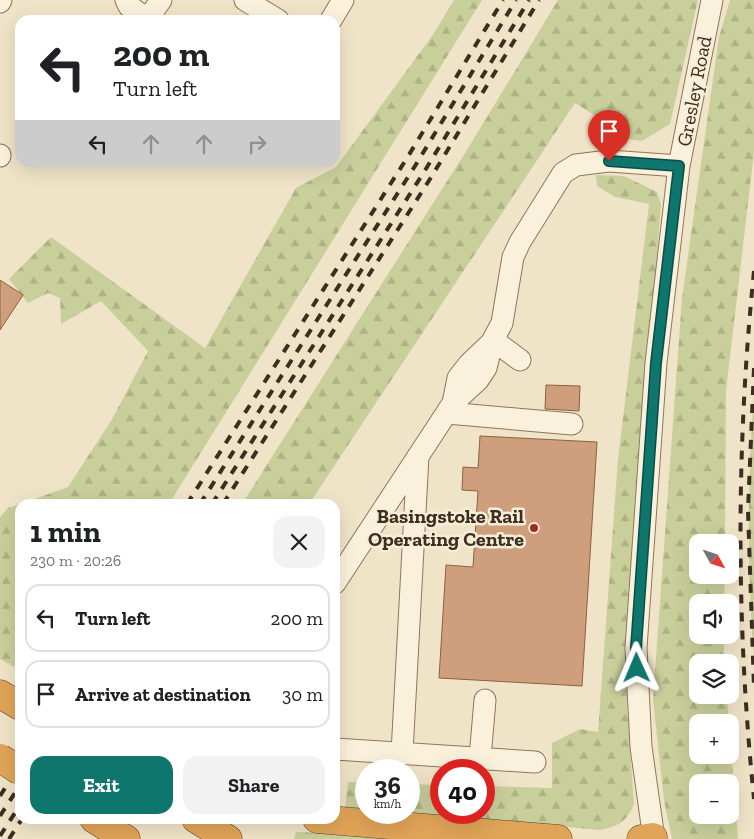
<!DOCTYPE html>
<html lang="en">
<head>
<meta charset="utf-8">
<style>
	body { margin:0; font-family:"Zilla Slab",serif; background:#f2f2f2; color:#202124; height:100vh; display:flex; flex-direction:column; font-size:19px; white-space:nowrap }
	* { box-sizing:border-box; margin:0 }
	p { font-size:16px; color:#757577 }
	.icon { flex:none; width:28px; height:28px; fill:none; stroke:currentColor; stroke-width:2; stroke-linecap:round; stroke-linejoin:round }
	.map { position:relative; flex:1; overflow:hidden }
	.panel { position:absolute; left:15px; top:499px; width:325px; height:325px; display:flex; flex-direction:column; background:#fff; border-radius:15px; box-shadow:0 5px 20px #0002 }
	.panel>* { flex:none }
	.top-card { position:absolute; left:15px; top:15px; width:325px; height:152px; border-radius:15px; box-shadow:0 5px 20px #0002; background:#fff; color:#202124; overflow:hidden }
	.needle { width:32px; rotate:130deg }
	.buttons { position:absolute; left:689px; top:534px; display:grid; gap:10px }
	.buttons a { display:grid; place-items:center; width:50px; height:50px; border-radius:10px; background:#fff; box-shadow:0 5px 20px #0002; font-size:25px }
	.speed { position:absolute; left:355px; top:759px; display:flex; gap:10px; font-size:25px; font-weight:700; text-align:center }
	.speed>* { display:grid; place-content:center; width:65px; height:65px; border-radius:50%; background:#fff; box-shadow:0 5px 20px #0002; line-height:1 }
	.speed small { font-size:12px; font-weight:400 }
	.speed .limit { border:8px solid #d22; background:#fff; color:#111 }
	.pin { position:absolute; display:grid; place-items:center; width:42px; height:42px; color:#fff; margin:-51px -21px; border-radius:50% 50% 50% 0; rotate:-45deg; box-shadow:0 0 5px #0007 }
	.pin .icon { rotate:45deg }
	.me { position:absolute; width:55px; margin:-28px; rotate:359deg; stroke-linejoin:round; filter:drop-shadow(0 0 4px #0008) }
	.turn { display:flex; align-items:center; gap:18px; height:105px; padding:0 15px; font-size:22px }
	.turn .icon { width:65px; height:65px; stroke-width:2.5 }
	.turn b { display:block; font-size:35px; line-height:42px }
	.lanes { display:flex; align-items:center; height:48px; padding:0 15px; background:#0003; justify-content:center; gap:25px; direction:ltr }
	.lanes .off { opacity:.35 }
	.round { display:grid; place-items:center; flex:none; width:52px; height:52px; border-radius:15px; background:#f2f2f2 }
	.overview { display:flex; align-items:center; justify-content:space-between; height:85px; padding:0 15px }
	h1 { font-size:30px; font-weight:800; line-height:38px }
	.action { display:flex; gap:10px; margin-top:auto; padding:10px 15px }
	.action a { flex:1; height:58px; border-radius:15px; background:#0f766e; color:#fff; font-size:20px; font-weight:800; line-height:58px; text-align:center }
	.action a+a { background:#f2f2f2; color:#202124 }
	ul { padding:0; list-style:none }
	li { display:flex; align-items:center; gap:15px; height:68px; margin:0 10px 8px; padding:0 5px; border:2px solid #e0e0e0; border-radius:15px }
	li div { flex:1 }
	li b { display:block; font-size:19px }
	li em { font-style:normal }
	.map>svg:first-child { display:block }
	.forest { fill:url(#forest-firs); fill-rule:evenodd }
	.building { fill:#cf9f7d; stroke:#8d5f41 }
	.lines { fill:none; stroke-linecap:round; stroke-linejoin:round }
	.minor-casing { stroke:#8d765c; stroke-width:23 }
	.highway-casing { stroke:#5b4430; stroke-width:29 }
	.minor { stroke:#faf1dc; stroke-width:21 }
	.highway { stroke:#e0a458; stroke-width:28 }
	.rail { stroke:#3d2e20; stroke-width:4; stroke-dasharray:9 9; stroke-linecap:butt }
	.highway-bridge-casing { stroke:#5b4430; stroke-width:29; stroke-linecap:butt }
	.highway-bridge { stroke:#e0a458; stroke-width:28 }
	.route-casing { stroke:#0a4d48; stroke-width:12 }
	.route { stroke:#0f766e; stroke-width:9 }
	.poi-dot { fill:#9e2a2b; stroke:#f7eed8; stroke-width:2 }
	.labels { text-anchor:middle; stroke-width:5; stroke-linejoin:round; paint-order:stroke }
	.street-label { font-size:20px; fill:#3d2e20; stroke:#f7eed8 }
	.poi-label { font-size:20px; font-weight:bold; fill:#3d2e20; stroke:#f7eed8; text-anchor:end }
</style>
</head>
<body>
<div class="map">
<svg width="754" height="839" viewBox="0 0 754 839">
	<defs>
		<pattern id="forest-firs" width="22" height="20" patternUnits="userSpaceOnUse" patternTransform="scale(1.25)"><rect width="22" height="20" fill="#c9cf9b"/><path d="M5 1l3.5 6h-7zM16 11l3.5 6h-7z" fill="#aeb285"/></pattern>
	</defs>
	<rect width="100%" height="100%" fill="#f0e4c8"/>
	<path class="forest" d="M454,0H482L169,504H21L68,487L111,421L148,351L101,301L61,324L60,298L48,293L28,303L9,279L51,237L205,348L296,188L336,167L432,36Z
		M558,0H698L670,124L642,141L611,137L613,127L575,103L309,504H242L470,145Z
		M730,0H754V152L726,391L725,542H698V575H725L724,602H698V635H724V662H698V695H727L729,722H698V755H730V737L738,839H672L664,801L653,699L682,298L719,37ZM698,782H730V815H698Z
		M596,175L624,176L657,192L661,204L629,617L627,704L634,804C627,822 618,826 600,830L406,813L409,812V784L441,785V812H484V786L552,788V743L580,729L598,732L618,459L649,204L615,197L597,186Z
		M754,395V659C747,572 747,482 754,395Z
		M20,504V670L0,659V517L8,508Z
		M348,782L366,783V809L345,807Z
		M296,832L434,837L452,839H294Z"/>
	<path class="building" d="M0,280L23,295L0,330Z
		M546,385L580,386L579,411L545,409Z
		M480,436L597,442L582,686L439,678L446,565L473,567L478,491L462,490L463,467L478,468Z"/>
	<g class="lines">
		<g class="minor-casing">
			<path id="minor" d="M126,0L129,6L147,19
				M245,0L278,20
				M0,2L1,0
				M147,20L161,0
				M331,20L343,0
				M0,155V156
				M493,340L520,360
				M453,403L458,378L469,364L493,341
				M447,413L572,424
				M335,583L453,403L478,380L486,368L493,340L502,323L513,257L520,242L563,173L576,165L609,161L679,166
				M335,749L535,762
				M402,753L418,456
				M480,758L485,700
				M654,839L641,747L636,648L656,363L679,166L712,0"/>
		</g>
		<g class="highway-casing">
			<path id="highway" d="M0,694L20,706
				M94,819L126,839
				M196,819L228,839
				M317,819L558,839
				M641,839L653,837"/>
		</g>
		<use href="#minor" class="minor"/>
		<use href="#highway" class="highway"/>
		<path class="rail" d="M754,271C736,447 736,623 754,799
			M754,368L748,510L754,688
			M187,504L407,158L503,0
			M200,504L415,166L516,0
			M212,504L424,172L529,0
			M223,504L430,179L539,0
			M0,796L20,765
			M0,816L20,785
			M0,836L20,805
			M9,839L22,819"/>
		<g class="highway-bridge-casing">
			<path id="highway-bridge" d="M0,758L20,771"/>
		</g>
		<use href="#highway-bridge" class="highway-bridge"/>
	</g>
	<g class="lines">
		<g class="route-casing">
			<path id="route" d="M609,161L679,166L656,363L636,648L637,668"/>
		</g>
		<use href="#route" class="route"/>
	</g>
	<circle class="poi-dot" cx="534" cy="528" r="5"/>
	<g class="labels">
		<g class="street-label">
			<text transform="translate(694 91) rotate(-79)" y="7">Gresley Road</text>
		</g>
		<g class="poi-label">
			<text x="524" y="523">Basingstoke Rail<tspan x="524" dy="23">Operating Centre</tspan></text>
		</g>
	</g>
</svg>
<div class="buttons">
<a><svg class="needle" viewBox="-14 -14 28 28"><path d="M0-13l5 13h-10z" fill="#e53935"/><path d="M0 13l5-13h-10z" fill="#757577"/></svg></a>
<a><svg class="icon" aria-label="sound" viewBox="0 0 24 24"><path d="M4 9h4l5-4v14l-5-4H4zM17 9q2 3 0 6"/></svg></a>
<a><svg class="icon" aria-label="layers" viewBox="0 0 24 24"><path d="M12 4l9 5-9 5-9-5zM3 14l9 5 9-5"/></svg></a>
<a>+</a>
<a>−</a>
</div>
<div class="speed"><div>36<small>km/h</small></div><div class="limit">40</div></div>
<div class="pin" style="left:609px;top:161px;background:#d93025"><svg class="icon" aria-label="arrive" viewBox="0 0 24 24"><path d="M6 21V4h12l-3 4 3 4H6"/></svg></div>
<svg class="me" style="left:637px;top:668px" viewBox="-20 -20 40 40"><path d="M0-17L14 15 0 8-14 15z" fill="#0f766e" stroke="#fff" stroke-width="4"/></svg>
<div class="top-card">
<div class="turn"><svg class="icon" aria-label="left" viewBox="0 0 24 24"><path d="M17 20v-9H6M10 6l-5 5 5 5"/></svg><div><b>200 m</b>Turn left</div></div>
<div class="lanes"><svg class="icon" aria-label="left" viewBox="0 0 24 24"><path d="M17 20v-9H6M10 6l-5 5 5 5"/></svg><svg class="icon off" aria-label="ahead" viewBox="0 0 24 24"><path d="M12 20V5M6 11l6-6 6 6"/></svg><svg class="icon off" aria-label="ahead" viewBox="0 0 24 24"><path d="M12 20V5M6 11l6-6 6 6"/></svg><svg class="icon off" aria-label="right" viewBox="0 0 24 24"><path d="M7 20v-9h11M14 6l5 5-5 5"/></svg></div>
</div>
<section class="panel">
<div class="overview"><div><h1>1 min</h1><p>230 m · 20:26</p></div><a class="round"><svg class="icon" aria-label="close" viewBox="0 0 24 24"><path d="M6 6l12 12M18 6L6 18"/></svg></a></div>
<ul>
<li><svg class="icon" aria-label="left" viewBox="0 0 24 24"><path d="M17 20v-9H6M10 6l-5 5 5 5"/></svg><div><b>Turn left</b></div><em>200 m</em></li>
<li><svg class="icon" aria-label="arrive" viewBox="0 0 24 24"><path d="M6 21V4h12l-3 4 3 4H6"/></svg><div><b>Arrive at destination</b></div><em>30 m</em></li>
</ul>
<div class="action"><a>Exit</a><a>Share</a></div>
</section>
</div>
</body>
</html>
